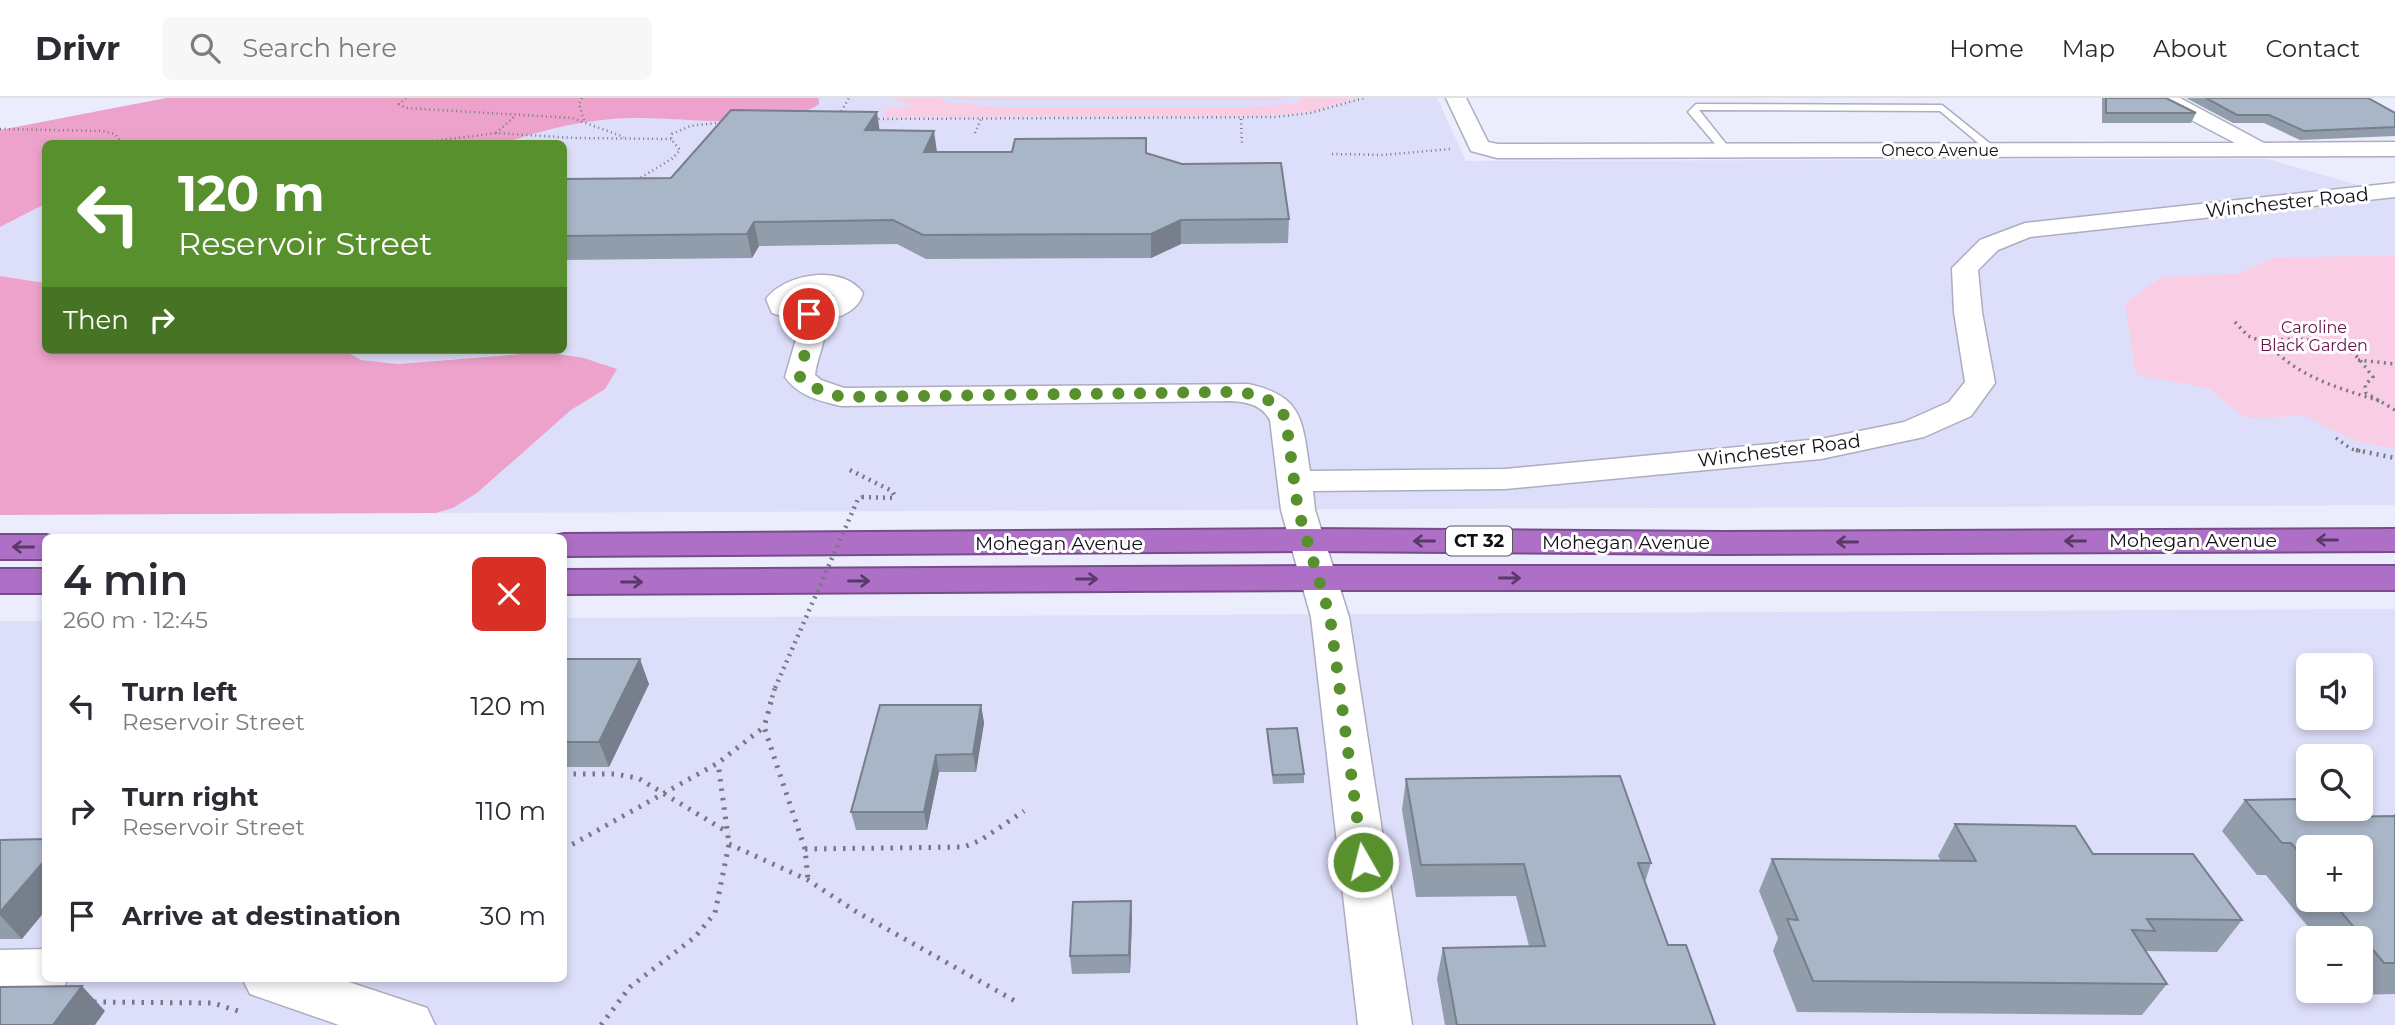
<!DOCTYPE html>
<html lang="en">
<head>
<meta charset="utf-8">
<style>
	body { margin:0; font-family:Montserrat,sans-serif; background:#f7f7f7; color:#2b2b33; height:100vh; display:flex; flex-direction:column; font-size:26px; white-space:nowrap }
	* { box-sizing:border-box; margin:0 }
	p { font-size:23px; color:#7c7c81 }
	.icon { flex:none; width:38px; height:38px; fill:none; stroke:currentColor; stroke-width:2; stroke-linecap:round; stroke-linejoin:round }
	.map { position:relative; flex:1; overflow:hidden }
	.sheet { position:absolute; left:42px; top:436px; width:525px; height:448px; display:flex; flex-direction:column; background:#fff; border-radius:10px; box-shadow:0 4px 10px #0003 }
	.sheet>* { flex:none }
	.top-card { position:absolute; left:42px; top:42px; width:525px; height:214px; border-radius:10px; box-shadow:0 4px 10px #0003; background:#58902d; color:#fff; overflow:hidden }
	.buttons { position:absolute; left:2296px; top:555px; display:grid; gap:14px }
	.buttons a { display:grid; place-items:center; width:77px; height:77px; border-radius:10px; background:#fff; box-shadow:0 4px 10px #0003; font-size:35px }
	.pin { position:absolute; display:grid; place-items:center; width:60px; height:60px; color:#fff; margin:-30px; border:4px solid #fff; border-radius:50%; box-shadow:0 2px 7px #0007 }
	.me { position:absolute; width:77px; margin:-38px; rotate:352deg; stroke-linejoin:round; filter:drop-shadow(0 0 5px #0008) }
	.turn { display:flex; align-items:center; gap:24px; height:147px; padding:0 21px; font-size:32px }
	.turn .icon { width:91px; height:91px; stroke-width:2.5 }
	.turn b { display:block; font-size:49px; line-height:60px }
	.then { display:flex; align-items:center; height:66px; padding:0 21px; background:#0003; gap:14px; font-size:26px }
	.round { display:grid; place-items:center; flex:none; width:74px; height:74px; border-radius:10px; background:#f7f7f7 }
	.head { display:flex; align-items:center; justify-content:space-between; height:119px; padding:0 21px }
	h1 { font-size:42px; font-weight:600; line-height:52px }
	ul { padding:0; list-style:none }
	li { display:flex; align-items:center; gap:21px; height:105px; padding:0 21px }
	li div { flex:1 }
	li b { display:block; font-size:26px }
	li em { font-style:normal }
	header { display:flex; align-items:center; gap:42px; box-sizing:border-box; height:98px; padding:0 35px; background:#fff; border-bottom:2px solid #e1e1e2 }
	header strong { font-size:33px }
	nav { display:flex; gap:38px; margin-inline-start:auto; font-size:24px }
	.search { width:490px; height:63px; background:#f7f7f7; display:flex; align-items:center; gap:18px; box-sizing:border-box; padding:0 24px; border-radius:10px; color:#7c7c81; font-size:26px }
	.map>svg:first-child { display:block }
	.built { fill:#dddef9; fill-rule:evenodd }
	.green { fill:#f9cee4 }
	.forest { fill:#eda2cb }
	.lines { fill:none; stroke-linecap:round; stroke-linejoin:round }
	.lane-casing { stroke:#adadc0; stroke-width:3 }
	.street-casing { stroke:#adadc0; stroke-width:3 }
	.highway-casing { stroke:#764d89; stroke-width:4 }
	.path-far3 { stroke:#777883; stroke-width:2.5; stroke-dasharray:1 3.5; stroke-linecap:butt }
	.path-far2 { stroke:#777883; stroke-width:3.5; stroke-dasharray:2 4.5; stroke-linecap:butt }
	.path-far1 { stroke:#777883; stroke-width:4.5; stroke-dasharray:2 5; stroke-linecap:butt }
	.path { stroke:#777883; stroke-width:5; stroke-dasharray:2.5 7; stroke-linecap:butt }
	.lane { fill:#fff; fill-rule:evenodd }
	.street { fill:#fff; fill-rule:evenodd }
	.highway { fill:#ae6fc7; fill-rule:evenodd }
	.path-bridge { stroke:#777883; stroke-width:4.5; stroke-dasharray:2 5; stroke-linecap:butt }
	.wall { fill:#919dab; fill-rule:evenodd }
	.shaded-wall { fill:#767f8b }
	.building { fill:#a9b6c7; stroke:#767f8b; stroke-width:2 }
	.oneway { stroke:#573a65 }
	.route { stroke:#58902d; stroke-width:12; stroke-dasharray:0 21.6 }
	.labels { text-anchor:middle; stroke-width:6; stroke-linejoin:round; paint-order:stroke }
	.far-street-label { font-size:16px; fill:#0f0f15; stroke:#fff }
	.far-park-label { font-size:16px; fill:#69124b; stroke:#fff }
	.shield { fill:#fff; stroke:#57575b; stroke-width:2 }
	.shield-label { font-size:18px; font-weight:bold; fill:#0f0f15 }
	.street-label { font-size:19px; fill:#0f0f15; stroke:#fff }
</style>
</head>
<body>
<header>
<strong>Drivr</strong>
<div class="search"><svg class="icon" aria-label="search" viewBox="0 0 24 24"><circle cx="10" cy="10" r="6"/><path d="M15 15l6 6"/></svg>Search here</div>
<nav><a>Home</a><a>Map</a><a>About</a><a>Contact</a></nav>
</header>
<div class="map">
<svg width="2395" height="927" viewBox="0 0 2395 927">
	<rect width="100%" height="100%" fill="#ebecfc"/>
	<path class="built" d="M818,0H1437L1466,63L2268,61L2395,98V407L436,415L453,410L477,395L571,312L605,291L602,265L564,256L521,255L398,266L361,262L343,252H564V46L506,45L551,30L582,24L633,20L743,23Z
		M45,106V185L0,178V129Z
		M2395,511V927H0V523H45L46,880H564V520ZM2308,567H2361V620H2308ZM2308,658H2361V710H2308ZM2308,749H2361V802H2308ZM2308,840H2361V892H2308Z"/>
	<path class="green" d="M892,0H944L943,4L1000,9H1246L1300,5L1299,0H1356L1314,13L1271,18L883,19L887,10L914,9Z
		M956,0H1284V2H955Z
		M2395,157V351L2359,344L2304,318L2246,320L2208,290L2136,277L2125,205L2162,179L2238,176L2273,160Z"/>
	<path class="forest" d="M166,0H818L819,2V6C780,34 681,19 633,20C588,21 547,30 506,45L46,46L45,106L0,129V32Z
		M0,178L45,185L46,252H343L361,262L398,266L546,254L584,260L617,271L605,291L571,312L477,395L453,410L436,415L0,417Z"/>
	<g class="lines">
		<g class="lane-casing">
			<path id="lane" d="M1696,6L1942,7L1998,52L1989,54L1940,13L1699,12L1731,52L1726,55L1722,54L1688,14Z"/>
		</g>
		<g class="street-casing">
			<path id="street" d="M1446,0H1466L1488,44L1498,46L2235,45L2157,4L2154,0H2180L2264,45L2395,44V58L1497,60L1471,53Z
				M2395,85V99L2030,139L1998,152L1978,172L1982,214L1995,285L1971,318L1924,339L1821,361L1505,391L1313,393L1315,412L1349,519L1412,927H1358L1311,519L1281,412L1270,322C1262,307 1247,304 1231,303L841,308C820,303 798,298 785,279L798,234L796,223L772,215L766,201C785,175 843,166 863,195C858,213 841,219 824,223C828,242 817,258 815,277L821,282L844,290L1248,286C1304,298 1302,323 1310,373L1505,371L1821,341L1904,324L1949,304L1965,284L1954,214L1952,170L1980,142L2025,125ZM812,194H827L834,198L817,207L795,205L800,198Z
				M46,851V880H68L64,889L46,895L0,896V852Z
				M242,880H337L427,910L435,927H339L250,896Z"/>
		</g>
		<g class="highway-casing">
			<path id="highway" d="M1307,431L1723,434L2395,431V453L1723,456L1307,453L564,458V439H550L564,436Z
				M0,437H46L53,439H46V461H0Z
				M1320,468H2395V492H1320L564,496V472Z
				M0,471H46V495H0Z"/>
		</g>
		<path class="path-far3" d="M406,0L399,6L406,10L572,20L624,39
			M582,0L579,6L584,22
			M839,17L849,0
			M874,21L1275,19L1310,15L1364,0
			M1241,21L1242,48
			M0,31L103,33L115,36L123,46
			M496,35L516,17
			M975,35L981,21
			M410,46L496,35L575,40L671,41
			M1332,56L1383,57L1450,51
			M637,82L673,60L680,52L671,41L672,36L690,28L725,24"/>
		<path class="path-far2" d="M2235,224L2248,238L2266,245
			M2358,262L2395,266
			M2379,303C2337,289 2296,279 2267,244C2291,238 2335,241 2355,257C2362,263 2367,272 2373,279L2365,287L2366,295L2395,312
			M2336,340L2351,351L2365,354"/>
		<path class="path-far1" d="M2356,352L2395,360
			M850,372L892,393L896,400
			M862,399L896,400
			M770,606L775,590"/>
		<path class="path" d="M771,604L764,629L805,751L808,782
			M564,676H614L638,680L729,735
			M729,746L808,782L855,813L1015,903
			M564,751L718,665L764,629
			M805,751L964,749L981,742L1024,713
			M94,904L213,905L241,914
			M601,927L630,889L695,839L715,815L729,746L718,665"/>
		<use href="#lane" class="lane"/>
		<use href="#street" class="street"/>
		<use href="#highway" class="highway"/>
		<path class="path-bridge" d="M775,590L858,401L862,399"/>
	</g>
	<path class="wall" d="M2102,0H2166L2196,15L2191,25H2102Z
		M2186,0H2368L2395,15V38L2300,42L2264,25H2233Z
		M879,32L937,54L1146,55L1289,121L1288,145L1181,146L1151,160L926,161L897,146L759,148L752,160L564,162V81L671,80Z
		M564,561L649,586L609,669H564Z
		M981,607L984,625L976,674H939L927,732H856L851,714Z
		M1267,631L1304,676V685L1273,686L1267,640Z
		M1406,681L1651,765L1645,784L1668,847L1715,927H1445L1437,881L1443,850L1529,848L1516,798L1416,799L1402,712Z
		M2245,702L2331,719L2393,718L2395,715V896L2355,897L2352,892H2361V840H2309L2313,835L2266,777H2257L2222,733ZM2308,749L2361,802H2308Z
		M1955,726L2093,756L2242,822L2217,854L2145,853L2167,886L2142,917L1797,914L1773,853L1778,840L1759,793L1772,761L1941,763L1938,758Z
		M0,742L22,841H0Z
		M1131,803L1132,821L1130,875L1072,876L1070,858Z"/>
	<path class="shaded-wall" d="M877,14L880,35L865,32Z
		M934,33L937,54H924Z
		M1181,122V146L1151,160V136Z
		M754,124L759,148L752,160L747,136Z
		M640,561L649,586L609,669L599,644Z
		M981,607L984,625L976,674L973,656Z
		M936,657L939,674L927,732L924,714Z
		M46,761V812L22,841L0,817V814Z
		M1131,803L1132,821L1130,875L1129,857Z
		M82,888L105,913L95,927H53Z"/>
	<path class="building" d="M2106,0H2166L2196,15H2106Z
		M2206,0H2368L2395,15V29L2304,33L2269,17H2237Z
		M731,12L877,14L865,32L934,33L924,54H1012L1015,41L1146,40V55L1182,66L1281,65L1289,121L1181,122L1151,136L923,137L893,122L754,124L747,136L564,138V81L671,80Z
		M564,561H640L599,644H564Z
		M880,607H981L973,656L936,657L924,714H851Z
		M1297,630L1304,676L1273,677L1267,631Z
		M1620,678L1651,765H1638L1668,847H1686L1715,927H1457L1443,850L1545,848L1524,766L1421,767L1406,681Z
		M2308,701V710H2324L2331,719L2395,718V865H2384L2336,808H2344L2339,802H2361V749H2308V765L2291,745H2282L2245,702Z
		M1955,726L2075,728L2093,756H2193L2242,822L2147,821L2155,833L2132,832L2167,886L1813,883L1787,821L1798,822L1772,761L1976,763Z
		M46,741V761L0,814V742Z
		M1131,803L1129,857L1070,858L1073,804Z
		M82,888L53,927H0V889Z"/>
	<defs><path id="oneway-shaft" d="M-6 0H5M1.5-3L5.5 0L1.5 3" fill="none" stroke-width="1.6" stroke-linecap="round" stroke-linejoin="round" transform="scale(1.75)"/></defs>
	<g class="oneway">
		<use href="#oneway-shaft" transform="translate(2327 442) rotate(180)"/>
		<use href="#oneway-shaft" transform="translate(1424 443) rotate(-180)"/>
		<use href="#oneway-shaft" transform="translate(2075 443) rotate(180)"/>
		<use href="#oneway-shaft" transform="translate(1847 444) rotate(180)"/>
		<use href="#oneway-shaft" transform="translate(23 449) rotate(180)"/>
		<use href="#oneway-shaft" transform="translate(1510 480)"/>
		<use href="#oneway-shaft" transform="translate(1087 481)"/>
		<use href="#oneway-shaft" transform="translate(859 483)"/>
		<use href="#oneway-shaft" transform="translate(632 484)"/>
	</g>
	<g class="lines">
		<path class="route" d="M809,216L812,234L801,268L800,279L810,288L841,299L1231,294L1252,296L1268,302L1281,311L1286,322L1298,412L1330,519L1363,764"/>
	</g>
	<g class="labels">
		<g class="far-street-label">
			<text x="1940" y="58">Oneco Avenue</text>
		</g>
		<g class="far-park-label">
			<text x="2314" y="235">Caroline<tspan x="2314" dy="18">Black Garden</tspan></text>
		</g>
		<rect class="shield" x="1446" y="428.5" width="66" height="29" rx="5"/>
		<g class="shield-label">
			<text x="1479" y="449">CT 32</text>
		</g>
		<g class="street-label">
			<text transform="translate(2287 104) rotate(-6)" y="7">Winchester Road</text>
			<text transform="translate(1779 352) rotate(-7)" y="7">Winchester Road</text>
			<text x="2193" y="449">Mohegan Avenue</text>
			<text x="1626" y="451">Mohegan Avenue</text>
			<text x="1059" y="452">Mohegan Avenue</text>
		</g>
	</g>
</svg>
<div class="buttons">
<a><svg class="icon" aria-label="sound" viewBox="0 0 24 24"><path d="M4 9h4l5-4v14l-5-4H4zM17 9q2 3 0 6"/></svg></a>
<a><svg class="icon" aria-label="search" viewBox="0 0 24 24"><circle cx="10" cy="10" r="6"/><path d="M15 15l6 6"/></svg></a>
<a>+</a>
<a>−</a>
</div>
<div class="pin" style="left:809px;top:216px;background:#d93025"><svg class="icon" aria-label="arrive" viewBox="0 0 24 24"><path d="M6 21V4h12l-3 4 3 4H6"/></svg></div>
<svg class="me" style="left:1363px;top:764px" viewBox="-20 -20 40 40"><circle r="17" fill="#58902d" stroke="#fff" stroke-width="3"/><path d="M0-11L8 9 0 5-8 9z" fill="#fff"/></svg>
<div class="top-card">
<div class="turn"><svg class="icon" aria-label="left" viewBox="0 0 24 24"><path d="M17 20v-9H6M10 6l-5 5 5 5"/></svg><div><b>120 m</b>Reservoir Street</div></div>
<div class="then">Then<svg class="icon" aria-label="right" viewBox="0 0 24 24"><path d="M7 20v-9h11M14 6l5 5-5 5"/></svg></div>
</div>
<section class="sheet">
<div class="head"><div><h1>4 min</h1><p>260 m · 12:45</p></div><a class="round" style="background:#d93025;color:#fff"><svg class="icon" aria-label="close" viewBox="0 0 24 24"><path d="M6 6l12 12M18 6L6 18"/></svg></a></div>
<ul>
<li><svg class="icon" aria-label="left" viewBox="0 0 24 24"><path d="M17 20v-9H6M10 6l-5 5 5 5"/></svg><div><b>Turn left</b><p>Reservoir Street</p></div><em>120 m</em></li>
<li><svg class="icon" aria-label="right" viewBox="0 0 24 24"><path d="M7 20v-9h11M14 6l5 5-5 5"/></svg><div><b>Turn right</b><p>Reservoir Street</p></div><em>110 m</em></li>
<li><svg class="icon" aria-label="arrive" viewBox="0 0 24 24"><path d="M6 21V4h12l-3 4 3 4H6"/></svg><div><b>Arrive at destination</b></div><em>30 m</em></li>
</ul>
</section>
</div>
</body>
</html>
